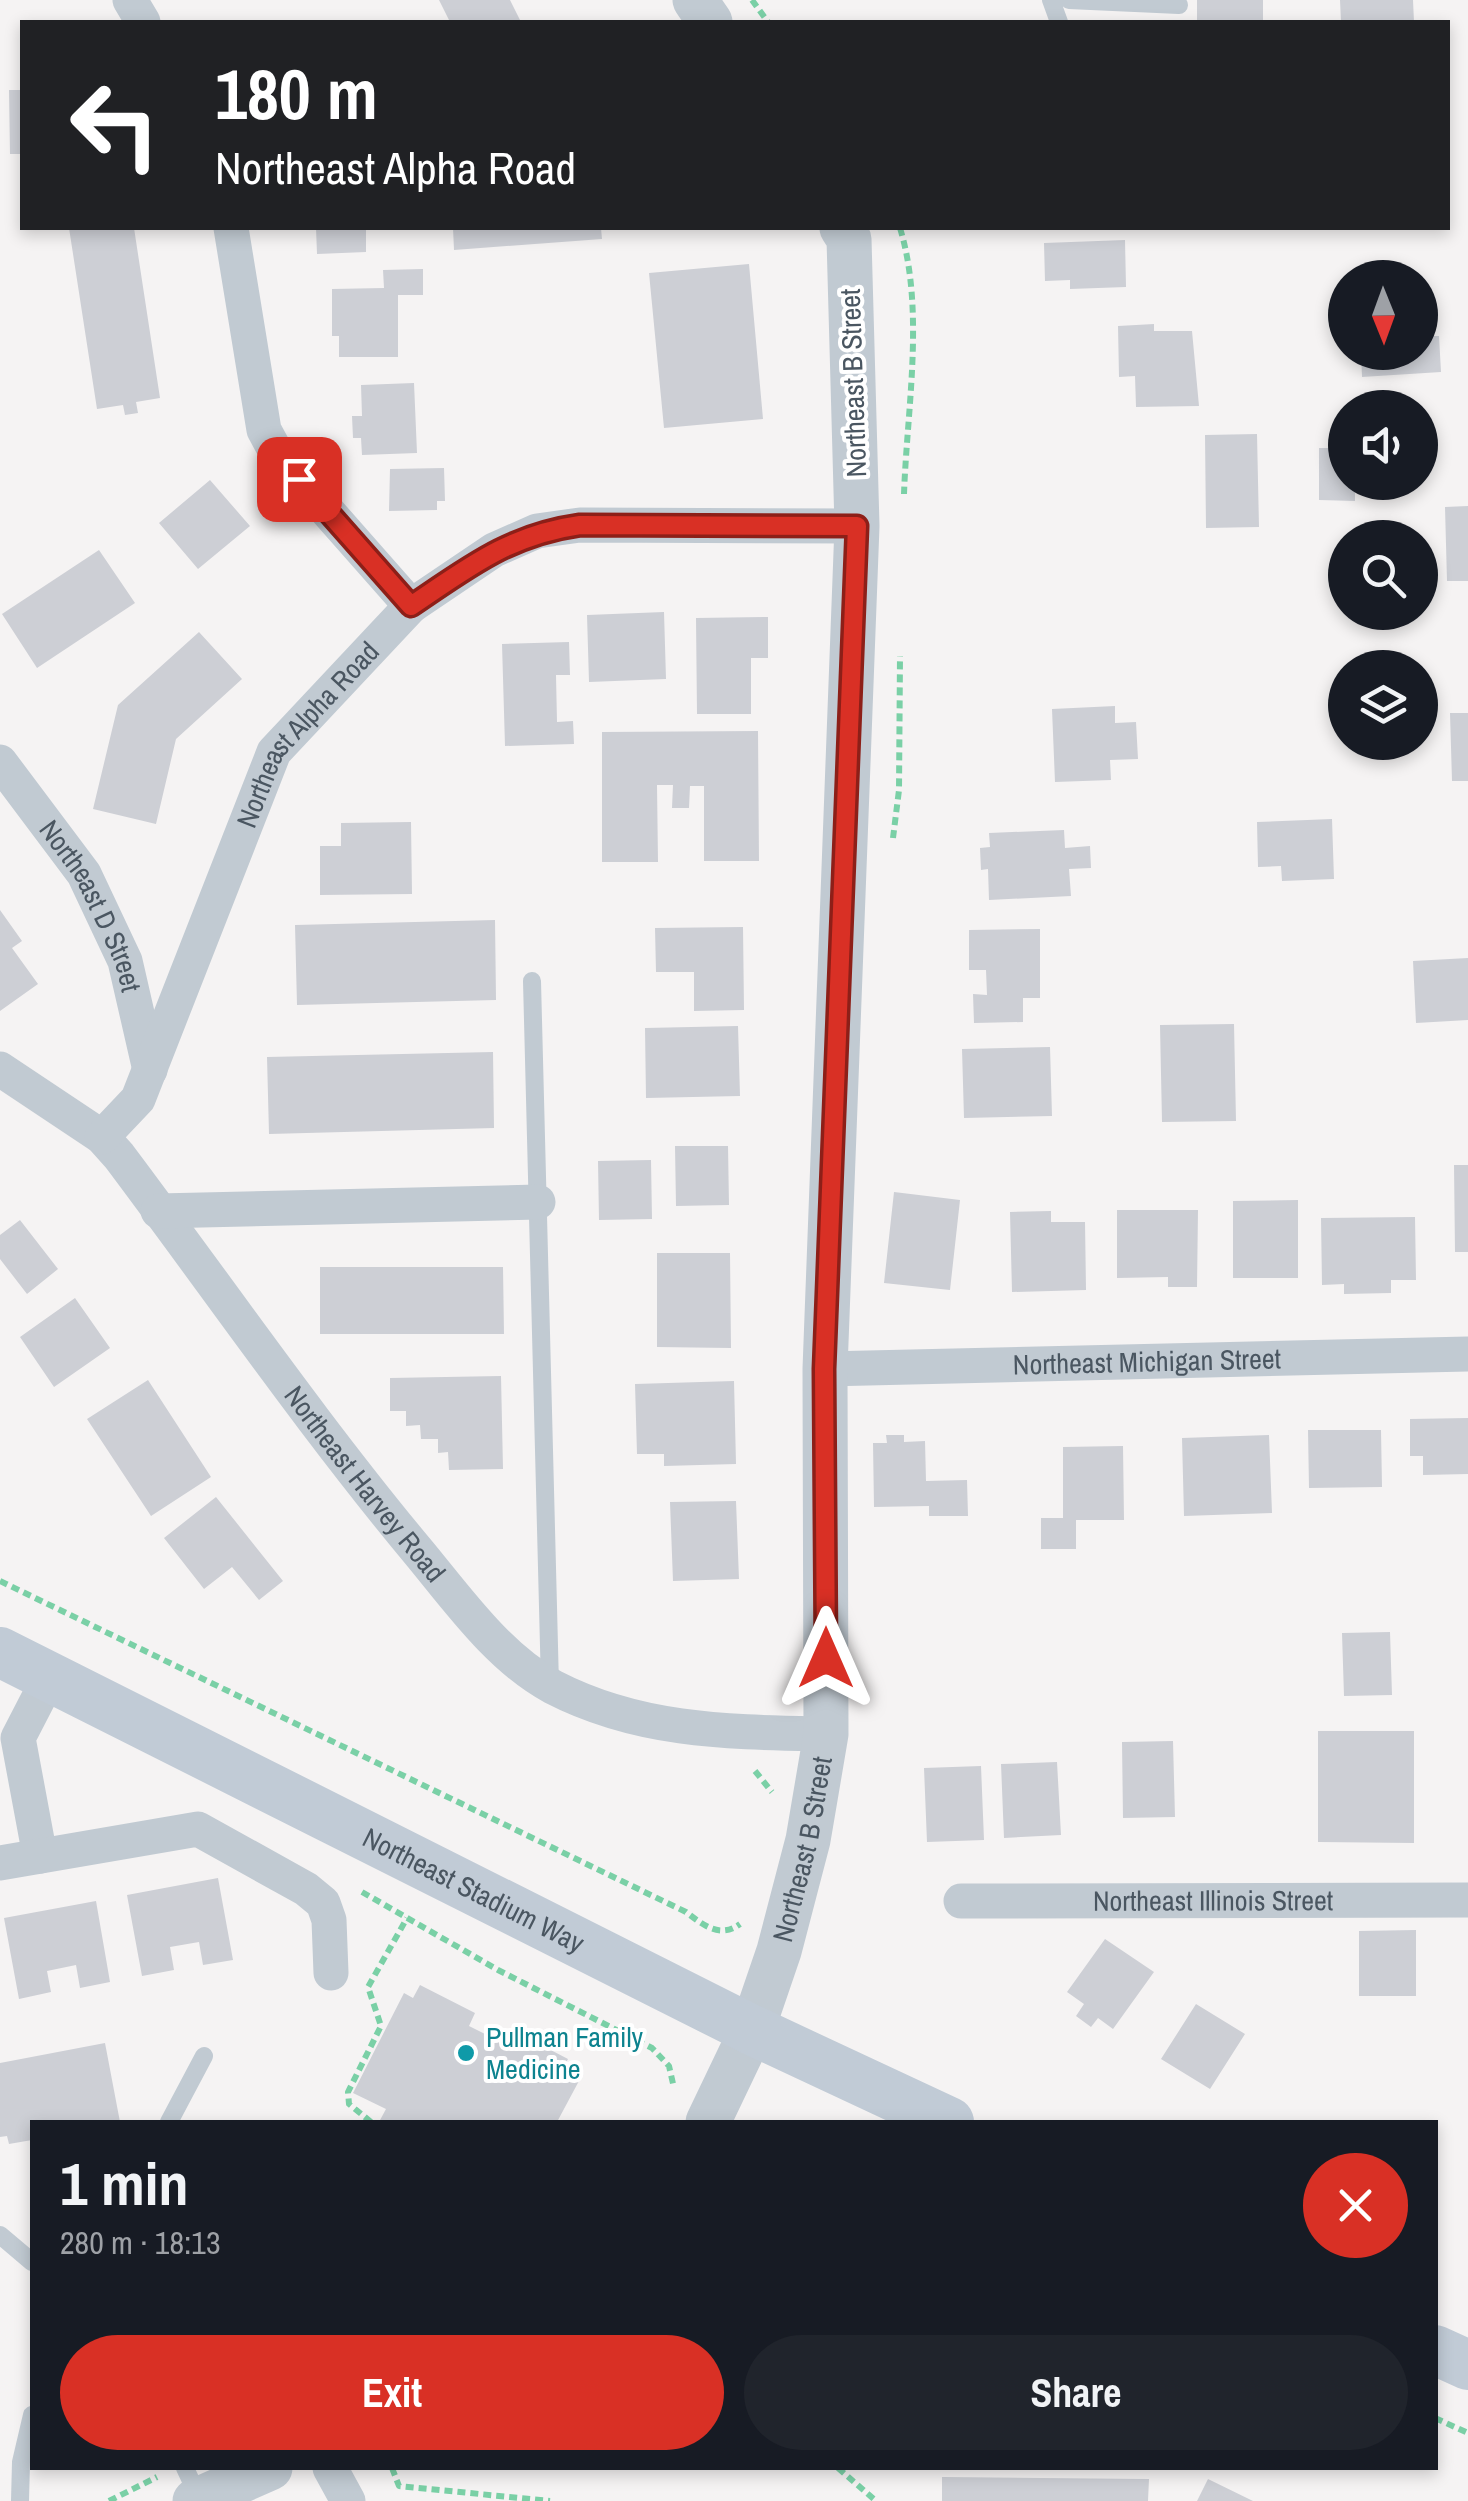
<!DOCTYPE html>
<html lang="en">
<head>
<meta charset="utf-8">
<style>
	body { margin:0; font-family:"Archivo Narrow",sans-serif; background:#20242c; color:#f1f3f6; height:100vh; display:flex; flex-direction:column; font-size:38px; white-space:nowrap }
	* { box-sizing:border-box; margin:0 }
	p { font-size:32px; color:#9ea1a6 }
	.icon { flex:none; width:55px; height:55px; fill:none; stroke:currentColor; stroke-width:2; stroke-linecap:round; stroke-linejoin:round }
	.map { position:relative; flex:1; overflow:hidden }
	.side { position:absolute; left:30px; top:2120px; width:1408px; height:350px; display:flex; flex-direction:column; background:#171b24; border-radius:0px; box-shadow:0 5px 15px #0003 }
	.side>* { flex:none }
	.guide { position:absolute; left:20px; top:20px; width:1430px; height:210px; border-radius:0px; box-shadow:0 5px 15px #0003; background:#202124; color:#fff; overflow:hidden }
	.needle { width:65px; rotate:179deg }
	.tools { position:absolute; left:1328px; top:260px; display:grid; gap:20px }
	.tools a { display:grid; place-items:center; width:110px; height:110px; border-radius:50%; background:#171b24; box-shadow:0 5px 15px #0003; font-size:50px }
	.pin { position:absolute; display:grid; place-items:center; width:85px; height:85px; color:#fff; margin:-42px; border-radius:20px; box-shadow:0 5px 15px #0006 }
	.me { position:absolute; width:110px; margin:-55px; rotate:0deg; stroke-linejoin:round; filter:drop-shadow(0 0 8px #0008) }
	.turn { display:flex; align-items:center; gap:35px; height:210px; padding:0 30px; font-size:45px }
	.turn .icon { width:130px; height:130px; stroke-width:2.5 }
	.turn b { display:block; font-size:70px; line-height:85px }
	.round { display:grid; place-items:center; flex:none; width:105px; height:105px; border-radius:52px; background:#20242c }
	.headline { display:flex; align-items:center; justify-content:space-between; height:170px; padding:0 30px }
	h1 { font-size:60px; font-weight:700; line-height:75px }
	.button { display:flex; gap:20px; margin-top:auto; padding:20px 30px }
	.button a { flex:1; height:115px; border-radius:60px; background:#d93025; color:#fff; font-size:40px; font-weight:700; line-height:115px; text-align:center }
	.button a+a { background:#20242c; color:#f1f3f6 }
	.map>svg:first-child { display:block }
	.building { fill:#cdcfd5 }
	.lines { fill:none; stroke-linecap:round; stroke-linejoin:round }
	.path { stroke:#7ad0a6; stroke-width:6; stroke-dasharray:8 5; stroke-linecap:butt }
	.service { stroke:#c1cad2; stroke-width:18 }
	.minor { stroke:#c1cad2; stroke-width:35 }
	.tertiary { stroke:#c1cad2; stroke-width:45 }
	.secondary { stroke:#c1cbd6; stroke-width:50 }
	.route-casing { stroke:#8d1f18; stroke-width:25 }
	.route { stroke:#d93025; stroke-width:18 }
	.culture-dot { fill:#0f9aa8; stroke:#fff; stroke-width:4 }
	.labels { text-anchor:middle; stroke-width:8; stroke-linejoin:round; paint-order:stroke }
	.street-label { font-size:28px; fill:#4a5661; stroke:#fff }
	.culture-label { font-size:28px; fill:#0d838f; stroke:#fff; text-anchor:start }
</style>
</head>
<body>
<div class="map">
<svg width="1468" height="2501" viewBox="0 0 1468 2501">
	<rect width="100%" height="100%" fill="#f5f3f3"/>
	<path class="building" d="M439,0H510L521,22H450Z
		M1197,0H1263V22H1197Z
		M1340,0H1413L1414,22H1341Z
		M9,90H22V154H10Z
		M69,228H134L160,398L136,402L138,413L125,415L123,405L97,409Z
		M316,228H366V252L317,254Z
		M453,228H601L602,239L454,250Z
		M1125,240L1126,287L1070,289V280L1045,281L1044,243Z
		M749,264L763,419L664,428L649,273Z
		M423,269V295H398V357H339V336H332V289L384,288L383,270Z
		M1154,324V331H1192L1199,406L1136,407L1135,376L1119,377L1118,326Z
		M1430,325L1431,336H1439L1441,372L1362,377L1361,352H1420V326Z
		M414,383L417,453L362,455L361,438H353L352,416H362L361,385Z
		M1257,434L1259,527L1206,528L1205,435Z
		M1319,448H1345V482H1355V501L1319,500Z
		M444,468L445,501H437V510L389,511L390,469Z
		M210,480L250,526L198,569L159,523Z
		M1468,506V581H1447L1445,507Z
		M99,550L135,603L37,668L2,614Z
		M664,612L666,679L589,682L587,615Z
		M768,617V658H751V714H697L696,618Z
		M199,632L242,679L176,739L156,824L93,809L118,705Z
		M569,642L570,675H556L557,722L573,721L574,744L505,746L502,644Z
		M1115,706V723L1136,722L1138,759L1110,760L1111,780L1055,782L1052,709Z
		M1450,713H1468V781H1452Z
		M758,731L759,861H704V786H690L689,808H672L673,785H657L658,862H602V732Z
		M1332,819L1334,879L1282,881L1281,866L1258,867L1257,822Z
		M411,822L412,894L320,895V846H341V823Z
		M1064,830L1065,848L1090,846L1091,868L1069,869L1071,896L989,900L988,869L981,870L980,848L990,847L989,833Z
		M0,910L22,941L12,948L38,984L0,1011Z
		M495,920L496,1000L297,1005L295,925Z
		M743,927L744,1010L694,1011V972H656L655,928Z
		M1040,929V998H1023V1022L974,1023L973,994L987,995L986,970H969V930Z
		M1468,958V1020L1416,1023L1413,961Z
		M1234,1024L1236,1121L1162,1122L1160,1025Z
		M738,1026L740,1096L646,1098L645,1028Z
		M1050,1047L1052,1116L964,1118L962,1049Z
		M493,1052L494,1128L269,1134L267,1057Z
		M675,1146H728L729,1205L676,1206Z
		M651,1160L652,1219L599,1220L598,1161Z
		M1454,1165H1468V1252H1455Z
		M894,1192L960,1200L950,1290L884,1283Z
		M1298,1200V1278H1233V1201Z
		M1117,1210H1198L1197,1287H1168V1277L1117,1278Z
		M1051,1211V1222H1085L1086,1290L1012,1292L1010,1212Z
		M1415,1217L1416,1280H1391V1293L1344,1294V1284L1322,1285L1321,1218Z
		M20,1220L58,1269L27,1294L0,1259V1235Z
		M657,1253H730L731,1348L657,1347Z
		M320,1267H503L504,1334H320Z
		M75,1298L110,1348L54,1387L20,1337Z
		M501,1376L503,1469L449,1470L448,1452L438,1453V1439H421L420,1425L406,1426V1411H390V1378Z
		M148,1380L211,1477L151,1516L87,1419Z
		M734,1381L736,1464L664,1466V1454H637L635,1384Z
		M1468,1418V1474L1423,1475V1456H1410V1419Z
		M1308,1430H1381L1382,1487L1309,1488Z
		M886,1435H904V1442L925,1441L926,1481L967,1480L968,1516H929V1506L874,1507L873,1443H887Z
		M1269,1435L1272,1513L1184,1516L1182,1438Z
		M1123,1446L1124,1520H1076V1549H1041V1518H1063V1447Z
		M216,1497L283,1581L259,1600L232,1567L204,1589L164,1538Z
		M736,1501L739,1579L673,1581L670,1502Z
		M1390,1632L1392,1695L1344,1696L1342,1633Z
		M1318,1731H1414V1843L1318,1842Z
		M1173,1741L1175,1817L1123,1818L1122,1742Z
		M1057,1762L1061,1835L1004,1838L1001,1764Z
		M981,1766L984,1840L927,1842L924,1768Z
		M218,1878L233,1960L203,1965L199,1942L170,1947L174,1970L142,1976L127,1895Z
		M96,1901L110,1982L80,1988L76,1965L47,1971L51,1992L19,1999L4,1918Z
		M1416,1930V1996H1359V1931Z
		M1105,1939L1154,1972L1113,2029L1098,2018L1091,2027L1076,2016L1084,2004L1067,1992Z
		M420,1985L475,2013L469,2026L513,2048L520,2034L568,2059L562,2071L580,2079L557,2122H379L386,2109L353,2093L404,1993L413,1998Z
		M1196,2004L1245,2034L1210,2089L1161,2059Z
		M105,2043L120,2122H32V2140L9,2144L7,2136L0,2137V2063Z
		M942,2477L1149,2479L1148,2501H942Z
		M1208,2479L1253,2501H1197Z"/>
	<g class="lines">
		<path class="path" d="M752,0L768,22
			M900,228C925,310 907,408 904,494
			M893,838L899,790L900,656
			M0,1581L686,1912C703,1925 720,1939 740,1924
			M755,1771L772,1792
			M362,1892L498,1970L652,2048L669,2066L674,2088
			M371,2122L349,2104L348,2092L381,2026L368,1987L407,1918
			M1435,2418L1468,2433
			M392,2468L399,2486L550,2501
			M838,2468L876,2501
			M109,2501L157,2477"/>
		<path class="service" d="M1051,0L1059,22
			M1069,0L1179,5
			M532,981L550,1685
			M169,2122L204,2056
			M0,2235L32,2262
			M185,2468L199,2498
			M20,2501L21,2462L32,2415"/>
		<g class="minor">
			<path d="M130,0L143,22"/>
			<path d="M231,228L264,430L277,454L411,606"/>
			<path id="s1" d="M0,762L84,874L125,961L150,1070"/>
			<path id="s2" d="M0,1069L102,1137L119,1156C219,1289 313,1426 420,1554C458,1600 499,1658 553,1687C640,1732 730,1732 826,1734"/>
			<path id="s3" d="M102,1137L138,1099L274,752L411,606L494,550L537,531L580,525L857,526"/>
			<path d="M158,1211L538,1202"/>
			<path id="s4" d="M825,1369L1468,1354"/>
			<path d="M40,1856L18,1738L50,1676"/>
			<path d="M0,1863L198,1829L306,1889L323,1903L329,1920L331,1973"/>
			<path id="s5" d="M961,1901L1468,1900"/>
			<path d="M330,2468L348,2501"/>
		</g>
		<g class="tertiary">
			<path d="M695,0L710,22"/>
			<path id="s6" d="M708,2122L752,2030L779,1951L808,1840L826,1734L825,1369L857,526L849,239L842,228"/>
			<path d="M195,2501L270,2468"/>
		</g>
		<g class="secondary">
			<path id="s7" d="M0,1652L752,2030L949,2122"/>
			<path d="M1435,2350L1468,2365"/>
		</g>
	</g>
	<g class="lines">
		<g class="route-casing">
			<path id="route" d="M299,479L411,606C469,567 509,535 580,525L857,526L824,1369L826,1658"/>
		</g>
		<use href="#route" class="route"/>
	</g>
	<circle class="culture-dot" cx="466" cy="2053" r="10"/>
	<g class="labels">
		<g class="street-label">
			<text transform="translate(853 383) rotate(-92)" y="10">Northeast B Street</text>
			<text dy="10" stroke="none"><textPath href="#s3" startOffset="458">Northeast Alpha Road</textPath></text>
			<text dy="10" stroke="none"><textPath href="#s1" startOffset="172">Northeast D Street</textPath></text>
			<text dy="10" stroke="none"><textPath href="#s4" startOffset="322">Northeast Michigan Street</textPath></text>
			<text dy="10" stroke="none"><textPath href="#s2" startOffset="558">Northeast Harvey Road</textPath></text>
			<text dy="10" stroke="none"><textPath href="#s6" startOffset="290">Northeast B Street</textPath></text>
			<text dy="10" stroke="none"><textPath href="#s7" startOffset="530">Northeast Stadium Way</textPath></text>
			<text dy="10" stroke="none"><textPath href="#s5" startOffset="252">Northeast Illinois Street</textPath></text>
		</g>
		<g class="culture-label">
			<text x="486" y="2047">Pullman Family<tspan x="486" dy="32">Medicine</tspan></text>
		</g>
	</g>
</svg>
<div class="tools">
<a><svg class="needle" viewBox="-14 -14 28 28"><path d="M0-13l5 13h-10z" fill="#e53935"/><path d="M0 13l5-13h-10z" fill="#9ea1a6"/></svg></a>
<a><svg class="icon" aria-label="sound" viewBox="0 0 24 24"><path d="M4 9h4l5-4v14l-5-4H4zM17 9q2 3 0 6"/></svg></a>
<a><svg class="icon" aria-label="search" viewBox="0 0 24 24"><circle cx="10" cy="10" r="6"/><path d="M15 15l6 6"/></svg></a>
<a><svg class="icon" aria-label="layers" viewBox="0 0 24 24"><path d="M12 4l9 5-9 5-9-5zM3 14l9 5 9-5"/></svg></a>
</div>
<div class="pin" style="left:299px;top:479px;background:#d93025"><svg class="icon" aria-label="arrive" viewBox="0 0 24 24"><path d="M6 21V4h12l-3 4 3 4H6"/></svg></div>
<svg class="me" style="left:826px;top:1658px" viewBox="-20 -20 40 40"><path d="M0-17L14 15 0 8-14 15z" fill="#d93025" stroke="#fff" stroke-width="4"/></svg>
<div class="guide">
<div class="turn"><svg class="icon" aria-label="left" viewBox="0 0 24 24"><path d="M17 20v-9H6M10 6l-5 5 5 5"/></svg><div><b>180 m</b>Northeast Alpha Road</div></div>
</div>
<section class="side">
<div class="headline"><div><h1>1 min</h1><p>280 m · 18:13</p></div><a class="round" style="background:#d93025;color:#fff"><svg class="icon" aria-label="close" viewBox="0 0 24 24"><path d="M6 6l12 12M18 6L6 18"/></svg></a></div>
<div class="button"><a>Exit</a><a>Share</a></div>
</section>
</div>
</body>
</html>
